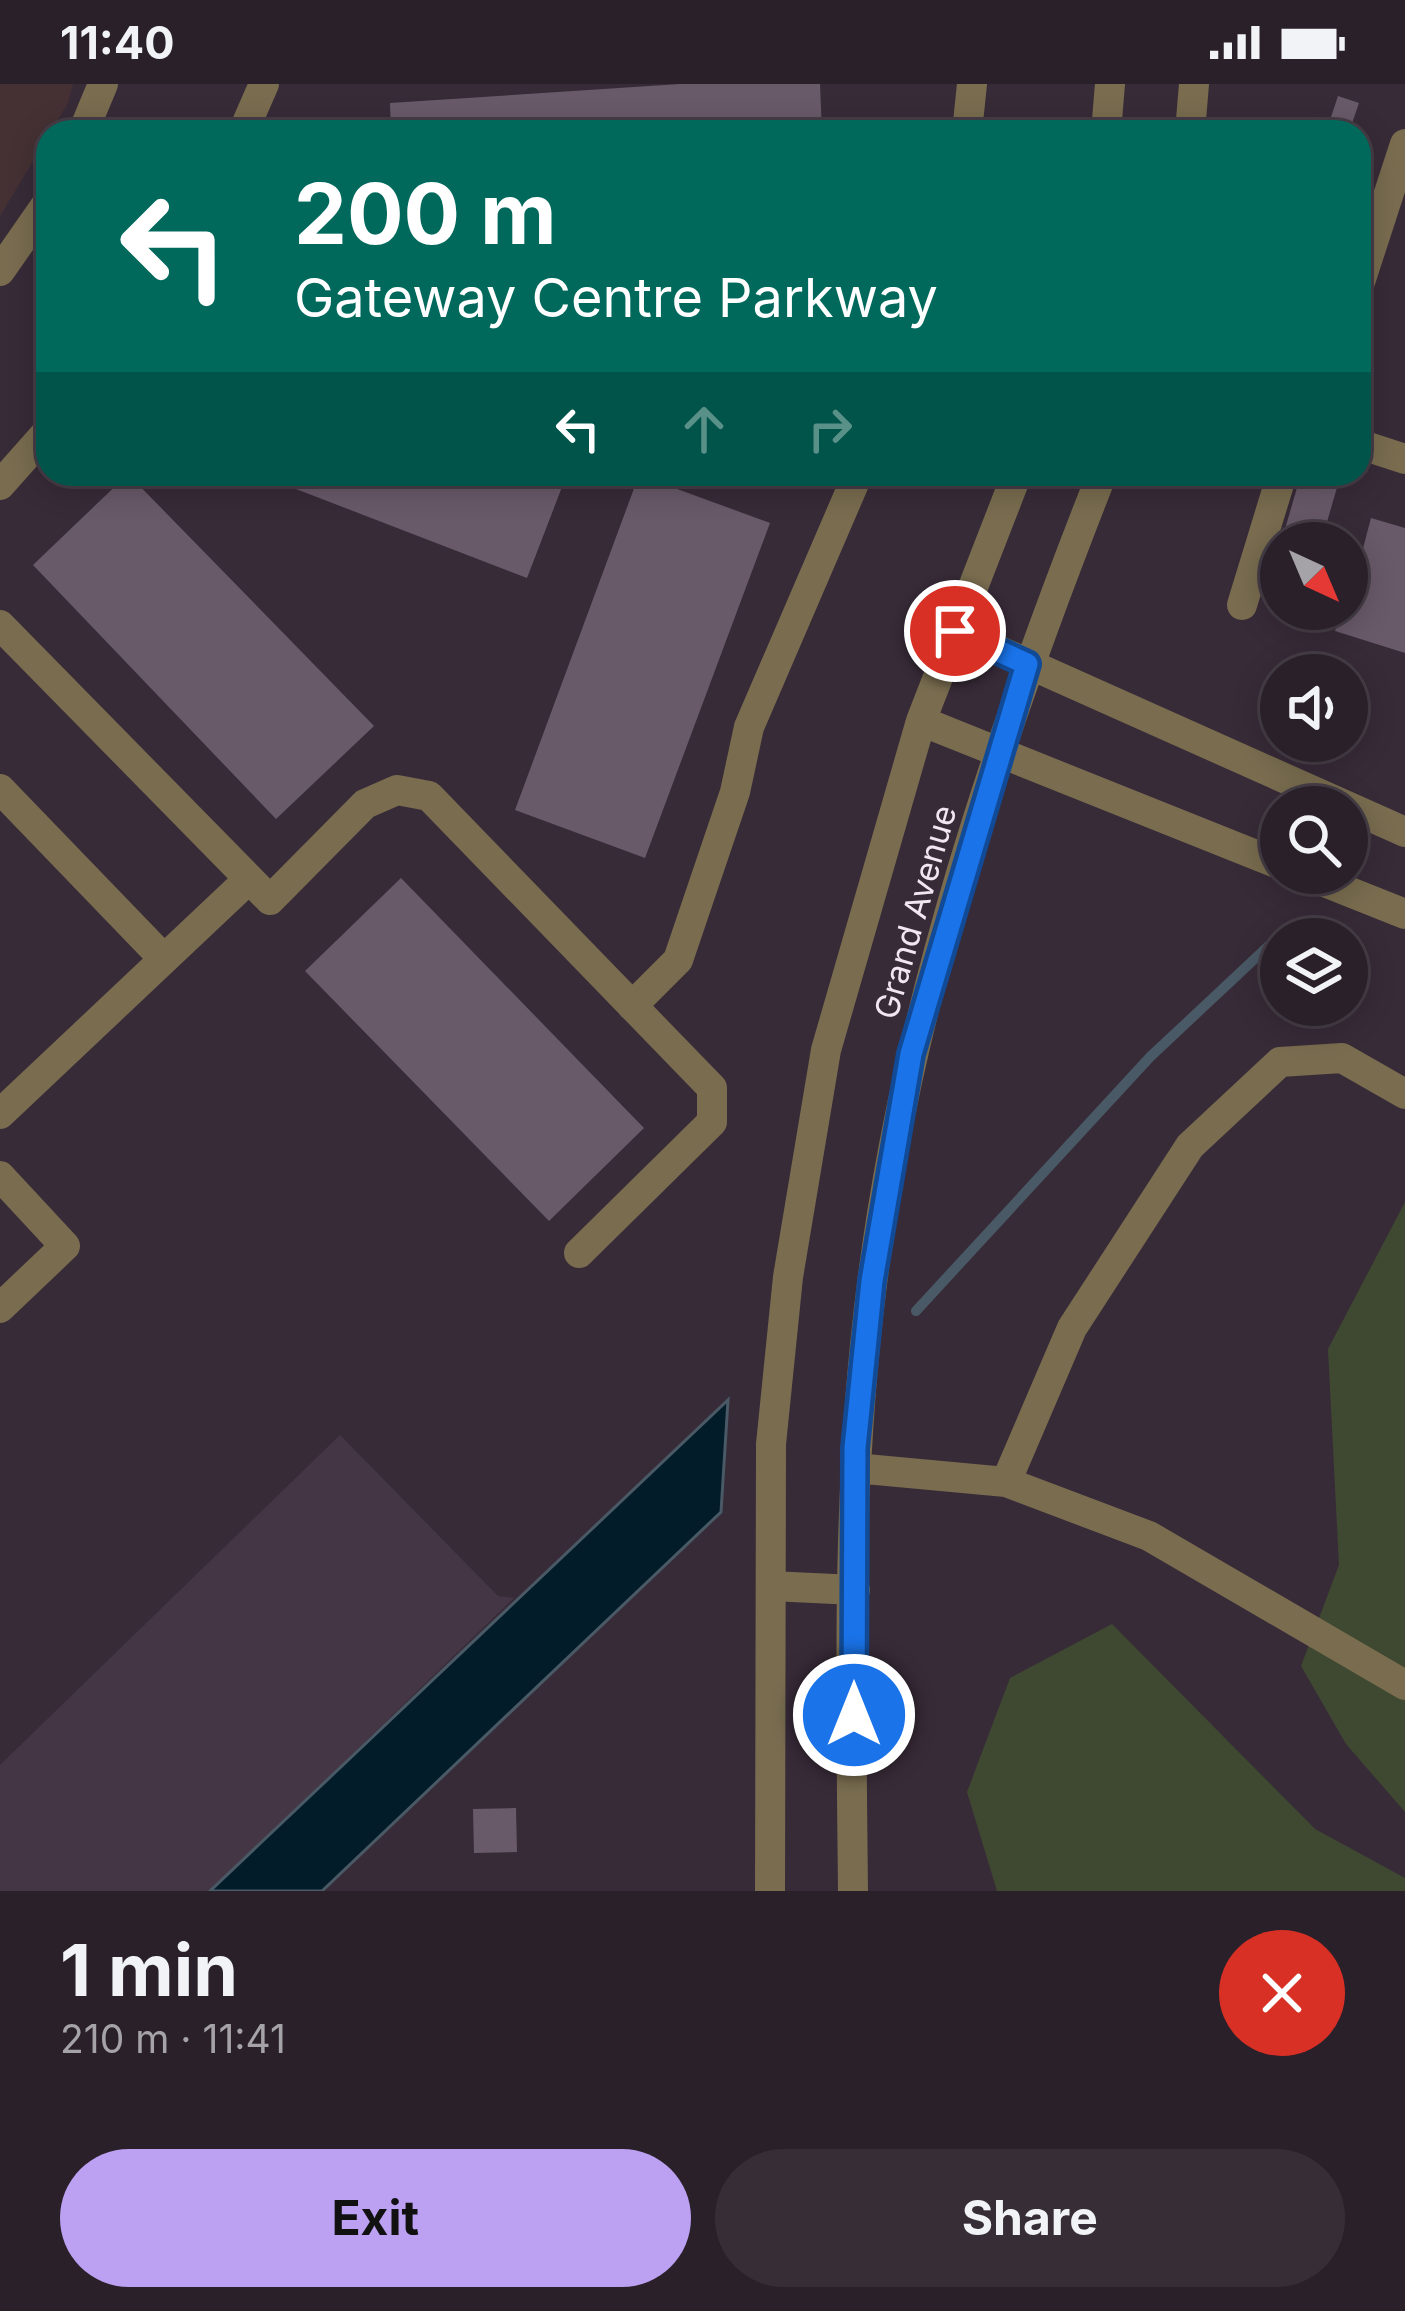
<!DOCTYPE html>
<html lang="en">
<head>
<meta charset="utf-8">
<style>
	body { margin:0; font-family:Inter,sans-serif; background:#362d36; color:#f1f3f6; height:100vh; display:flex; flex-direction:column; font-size:45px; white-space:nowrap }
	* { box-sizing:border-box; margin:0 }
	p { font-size:39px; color:#a5a3a8 }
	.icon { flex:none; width:66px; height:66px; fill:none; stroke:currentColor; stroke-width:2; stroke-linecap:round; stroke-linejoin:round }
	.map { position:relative; height:1807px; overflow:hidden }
	.details { display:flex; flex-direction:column; background:#2a202a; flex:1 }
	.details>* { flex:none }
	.guide { position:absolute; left:36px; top:36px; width:1335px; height:366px; border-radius:36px; box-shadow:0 6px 30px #0003,0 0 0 3px #463e47; background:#00695c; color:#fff; overflow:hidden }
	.needle { width:78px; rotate:136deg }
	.tools { position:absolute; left:1260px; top:438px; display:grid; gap:24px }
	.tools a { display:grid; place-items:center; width:108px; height:108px; border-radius:50%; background:#2a202a; box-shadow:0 6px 30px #0003,0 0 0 3px #463e47; font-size:60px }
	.pin { position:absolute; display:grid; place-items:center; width:102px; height:102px; color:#fff; margin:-51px; border:6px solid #fff; border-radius:50%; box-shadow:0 3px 12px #0007 }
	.me { position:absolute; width:132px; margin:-66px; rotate:0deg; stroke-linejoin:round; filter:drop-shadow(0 0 9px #0008) }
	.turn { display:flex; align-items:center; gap:42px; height:252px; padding:0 60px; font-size:54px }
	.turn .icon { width:156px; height:156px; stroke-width:2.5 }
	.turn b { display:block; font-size:84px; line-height:102px }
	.lanes { display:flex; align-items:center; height:114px; padding:0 60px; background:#0003; justify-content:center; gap:60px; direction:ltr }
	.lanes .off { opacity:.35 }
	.round { display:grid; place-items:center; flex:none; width:126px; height:126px; border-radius:63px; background:#362d36 }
	.headline { display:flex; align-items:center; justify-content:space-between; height:204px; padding:0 60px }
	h1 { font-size:72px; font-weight:700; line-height:90px }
	.button { display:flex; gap:24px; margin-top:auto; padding:24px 60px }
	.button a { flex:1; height:138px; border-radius:72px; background:#bca0f2; color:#111; font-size:48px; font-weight:700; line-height:138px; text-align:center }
	.button a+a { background:#362d36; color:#f1f3f6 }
	.status { display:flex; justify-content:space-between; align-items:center; height:84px; padding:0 60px; background:#2a202a; direction:ltr }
	.status svg { height:33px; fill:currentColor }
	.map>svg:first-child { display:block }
	.commercial { fill:#453134 }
	.industrial { fill:#443644 }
	.green { fill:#3f4931 }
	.water { fill:#021c29; stroke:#495965; stroke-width:3 }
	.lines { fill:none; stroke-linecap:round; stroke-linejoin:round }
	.stream { stroke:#495965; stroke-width:10 }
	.building { fill:#695a69 }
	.minor { stroke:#796c4f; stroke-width:30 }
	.route-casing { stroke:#114b97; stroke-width:30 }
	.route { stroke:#1a73e8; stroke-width:21 }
	.labels { text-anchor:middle; stroke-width:9; stroke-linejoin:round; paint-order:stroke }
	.street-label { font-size:33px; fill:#f0e7f0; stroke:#382b38 }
</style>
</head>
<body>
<div class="status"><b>11:40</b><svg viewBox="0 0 49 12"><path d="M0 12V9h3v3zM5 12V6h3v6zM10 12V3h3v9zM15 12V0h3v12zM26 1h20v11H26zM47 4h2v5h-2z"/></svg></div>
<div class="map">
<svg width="1405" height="1807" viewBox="0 0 1405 1807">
	<rect width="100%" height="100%" fill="#382b38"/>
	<path class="commercial" d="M0,0H73L68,19L0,132Z"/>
	<path class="industrial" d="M340,1351L498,1512L514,1514L210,1807H0V1681Z"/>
	<path class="green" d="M1405,1118V1728L1346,1660L1301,1582L1339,1481L1328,1265Z
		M1112,1540L1315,1745L1405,1794V1807H997L967,1708L1010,1594Z"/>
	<path class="water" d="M728,1316L721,1428L322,1807H210Z"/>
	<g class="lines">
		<path class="stream" d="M916,1227L1150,973L1277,854"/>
	</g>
	<path class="building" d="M680,0H820L822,48H391L390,19Z
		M1338,12L1359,19L1349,48H1326Z
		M128,390L374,642L276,735L33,481Z
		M257,390H567L527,494Z
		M1301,390L1338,400L1321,459H1281Z
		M639,391L770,439L645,774L515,726Z
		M1371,434L1405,444V569L1335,547L1342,525H1347Z
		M401,794L644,1044L549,1137L305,887Z
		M516,1724L517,1768L474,1769L473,1725Z"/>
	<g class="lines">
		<path class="minor" d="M83,48L103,0
			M243,48L264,0
			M967,48L972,0
			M1106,48L1110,0
			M1190,48L1194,0
			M0,187L48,118
			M1359,201L1405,60
			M1359,360L1405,375
			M0,401L48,347
			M1242,521L1282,390
			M0,541L270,816L365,720L397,706L429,712L712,1004V1038L579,1169
			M955,547L1405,748
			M921,637L1281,781
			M0,705L164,875
			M1302,789L1405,830
			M632,922L678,876L735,708L749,643L858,390
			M0,1030L249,795
			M0,1092L65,1162L0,1224
			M855,1384L1006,1398L1149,1452L1405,1601
			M1006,1398L1072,1244L1190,1062L1280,978L1342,974L1405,1010
			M771,1502L855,1506
			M770,1807L771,1360L788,1193L826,966L921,637L1017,390
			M853,1807C851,1606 846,1400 872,1200C907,920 999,651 1102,390"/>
	</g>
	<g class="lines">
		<g class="route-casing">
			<path id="route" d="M854,1631L855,1364L872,1197L911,970L1027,580L955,547"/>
		</g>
		<use href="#route" class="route"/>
	</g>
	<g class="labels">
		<g class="street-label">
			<text transform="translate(915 828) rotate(-74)" y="12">Grand Avenue</text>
		</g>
	</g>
</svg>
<div class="tools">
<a><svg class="needle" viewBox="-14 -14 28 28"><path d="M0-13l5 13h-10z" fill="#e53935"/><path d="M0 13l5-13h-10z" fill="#a5a3a8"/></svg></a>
<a><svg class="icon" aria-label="sound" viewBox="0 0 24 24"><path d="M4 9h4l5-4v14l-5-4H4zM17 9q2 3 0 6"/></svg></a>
<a><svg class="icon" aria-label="search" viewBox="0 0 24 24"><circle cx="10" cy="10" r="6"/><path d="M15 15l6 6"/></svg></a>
<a><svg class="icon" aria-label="layers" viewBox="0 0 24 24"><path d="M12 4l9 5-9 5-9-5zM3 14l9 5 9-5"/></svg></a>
</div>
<div class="pin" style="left:955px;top:547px;background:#d93025"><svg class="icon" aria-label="arrive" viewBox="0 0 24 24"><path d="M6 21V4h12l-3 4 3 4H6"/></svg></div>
<svg class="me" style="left:854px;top:1631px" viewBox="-20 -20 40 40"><circle r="17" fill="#1a73e8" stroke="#fff" stroke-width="3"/><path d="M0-11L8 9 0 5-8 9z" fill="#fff"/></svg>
<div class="guide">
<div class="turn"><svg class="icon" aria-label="left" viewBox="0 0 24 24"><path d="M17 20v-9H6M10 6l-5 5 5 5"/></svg><div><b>200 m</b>Gateway Centre Parkway</div></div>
<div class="lanes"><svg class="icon" aria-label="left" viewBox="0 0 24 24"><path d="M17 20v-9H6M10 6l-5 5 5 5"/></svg><svg class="icon off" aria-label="ahead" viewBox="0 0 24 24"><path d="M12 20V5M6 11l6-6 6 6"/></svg><svg class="icon off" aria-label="right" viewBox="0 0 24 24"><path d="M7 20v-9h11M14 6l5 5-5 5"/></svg></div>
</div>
</div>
<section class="details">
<div class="headline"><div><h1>1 min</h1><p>210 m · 11:41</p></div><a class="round" style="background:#d93025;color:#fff"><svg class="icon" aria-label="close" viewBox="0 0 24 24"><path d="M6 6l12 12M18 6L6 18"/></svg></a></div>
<div class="button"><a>Exit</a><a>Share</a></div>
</section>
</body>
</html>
